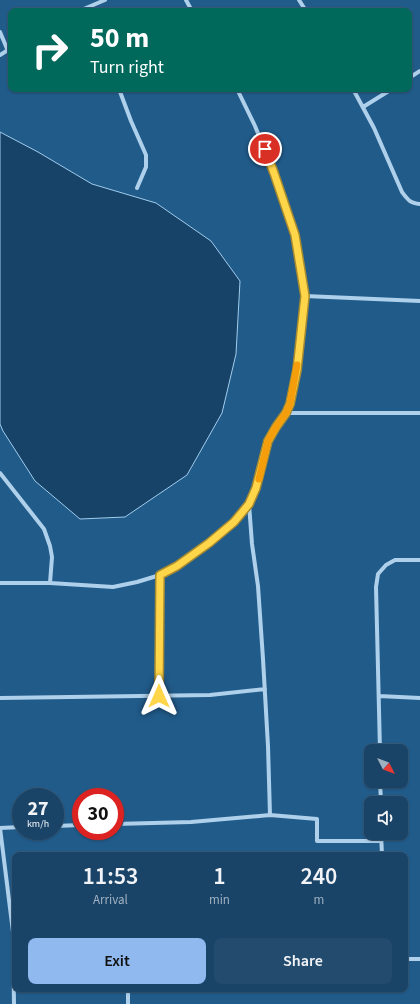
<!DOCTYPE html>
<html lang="en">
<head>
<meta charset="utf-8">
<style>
	body { margin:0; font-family:"Source Sans 3",sans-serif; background:#224b6e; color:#f1f3f6; height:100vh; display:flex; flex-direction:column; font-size:15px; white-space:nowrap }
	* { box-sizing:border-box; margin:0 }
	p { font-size:13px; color:#9fb0c0 }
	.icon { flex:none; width:22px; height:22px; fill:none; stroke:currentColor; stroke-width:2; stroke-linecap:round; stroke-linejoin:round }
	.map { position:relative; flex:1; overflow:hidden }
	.side { position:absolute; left:12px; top:852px; width:396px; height:140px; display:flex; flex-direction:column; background:#194468; border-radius:8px; box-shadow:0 1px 3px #0004,0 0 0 1px #375c7c }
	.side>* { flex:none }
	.banner { position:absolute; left:8px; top:8px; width:404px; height:84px; border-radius:8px; box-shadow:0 1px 3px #0004,0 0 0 1px #375c7c; background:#00695c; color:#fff; overflow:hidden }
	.needle { width:26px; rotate:132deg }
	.tools { position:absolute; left:364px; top:744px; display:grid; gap:8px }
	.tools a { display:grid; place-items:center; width:44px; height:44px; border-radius:8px; background:#194468; box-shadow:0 1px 3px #0004,0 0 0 1px #375c7c; font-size:20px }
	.speed { position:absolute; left:12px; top:788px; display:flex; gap:8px; font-size:20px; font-weight:700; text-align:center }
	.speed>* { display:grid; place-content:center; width:52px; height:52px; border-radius:50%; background:#194468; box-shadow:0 1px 3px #0004,0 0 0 1px #375c7c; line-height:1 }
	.speed small { font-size:10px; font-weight:400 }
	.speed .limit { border:6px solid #d22; background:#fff; color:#111 }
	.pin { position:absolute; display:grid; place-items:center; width:34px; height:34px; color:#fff; margin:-17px; border:2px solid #fff; border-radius:50%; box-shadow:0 1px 4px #0007 }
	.me { position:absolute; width:44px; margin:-22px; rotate:0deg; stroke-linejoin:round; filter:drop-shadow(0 0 3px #0008) }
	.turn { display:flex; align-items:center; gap:14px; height:84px; padding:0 16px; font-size:18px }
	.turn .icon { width:52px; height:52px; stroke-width:2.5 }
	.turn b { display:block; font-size:28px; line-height:34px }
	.eta { display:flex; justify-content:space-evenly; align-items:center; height:68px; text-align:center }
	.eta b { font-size:24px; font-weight:600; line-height:28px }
	.action { display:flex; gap:8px; margin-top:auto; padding:8px 16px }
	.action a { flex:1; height:46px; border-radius:8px; background:#90b9f0; color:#111; font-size:16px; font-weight:600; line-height:46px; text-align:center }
	.action a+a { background:#224b6e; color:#f1f3f6 }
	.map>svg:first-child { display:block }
	.water { fill:#174369; stroke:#a1ccec }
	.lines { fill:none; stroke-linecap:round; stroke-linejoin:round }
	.street { stroke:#aed0eb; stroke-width:4 }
	.route-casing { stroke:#a68a30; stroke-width:10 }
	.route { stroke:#ffd54a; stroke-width:7 }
	.slow { stroke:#f59e0b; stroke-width:7 }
</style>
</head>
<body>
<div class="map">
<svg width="420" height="1004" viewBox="0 0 420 1004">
	<rect width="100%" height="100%" fill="#215b8a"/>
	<path class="water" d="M0,132L38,152L92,184L156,203L211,241L240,281L236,354L222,413L187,475L125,517L80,519L35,481L3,431L0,424Z"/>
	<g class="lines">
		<path class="street" d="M186,0L192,11
			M299,0L306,11
			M79,11L105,0
			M0,32L8,51L11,53
			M0,55L11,48
			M409,78L420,71
			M119,89L131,121L146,155V167L137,188
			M353,89L374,128L402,192C408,200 410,203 420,204
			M363,107L392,89
			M305,296L420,301
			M286,413H420
			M0,473L44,529L50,546L52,557L50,583
			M249,504L252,544L258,586L263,659L268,746L270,815
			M0,583H50L113,587L137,582L160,575L177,566L209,543L234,522L249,504L256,488L268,441L276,427L286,413L290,404L297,370L305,296L295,235L274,173L255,126L237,89
			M159,696L160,575
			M379,696L420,698
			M0,698L210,695L265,689
			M380,751L376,587L378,574L386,565L395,560H420
			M380,781L381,803
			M115,824L191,822L270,815L317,819V841H381
			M55,826L81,825
			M0,828L13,932L14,1004
			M0,828L21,827
			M381,833L382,855
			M405,959H420
			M128,989V1004"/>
	</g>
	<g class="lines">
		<g class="route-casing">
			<path id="route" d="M159,696L160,575L177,566L209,543L234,522L249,504L256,488L268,441L276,427L286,413L290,404L297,370L305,296L295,235L274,173L265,149"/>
		</g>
		<use href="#route" class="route"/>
		<path class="slow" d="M259,479L268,441L276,427L286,413L290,404L297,365"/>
	</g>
</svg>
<div class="tools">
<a><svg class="needle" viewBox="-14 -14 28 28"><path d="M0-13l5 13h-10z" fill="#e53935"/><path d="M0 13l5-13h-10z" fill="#9fb0c0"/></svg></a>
<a><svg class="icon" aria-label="sound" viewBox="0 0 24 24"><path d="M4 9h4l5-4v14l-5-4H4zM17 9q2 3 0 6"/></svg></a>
</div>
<div class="speed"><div>27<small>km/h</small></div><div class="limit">30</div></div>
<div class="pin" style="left:265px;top:149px;background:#d93025"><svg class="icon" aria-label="arrive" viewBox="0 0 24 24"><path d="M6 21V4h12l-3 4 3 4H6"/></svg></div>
<svg class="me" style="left:159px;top:696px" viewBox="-20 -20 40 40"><path d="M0-17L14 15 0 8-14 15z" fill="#ffd54a" stroke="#fff" stroke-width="4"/></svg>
<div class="banner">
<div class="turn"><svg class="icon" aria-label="right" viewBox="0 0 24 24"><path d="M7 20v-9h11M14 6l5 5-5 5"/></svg><div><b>50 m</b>Turn right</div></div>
</div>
<section class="side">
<div class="eta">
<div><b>11:53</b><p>Arrival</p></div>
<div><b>1</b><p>min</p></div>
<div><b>240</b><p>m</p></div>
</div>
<div class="action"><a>Exit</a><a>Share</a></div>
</section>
</div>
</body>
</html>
